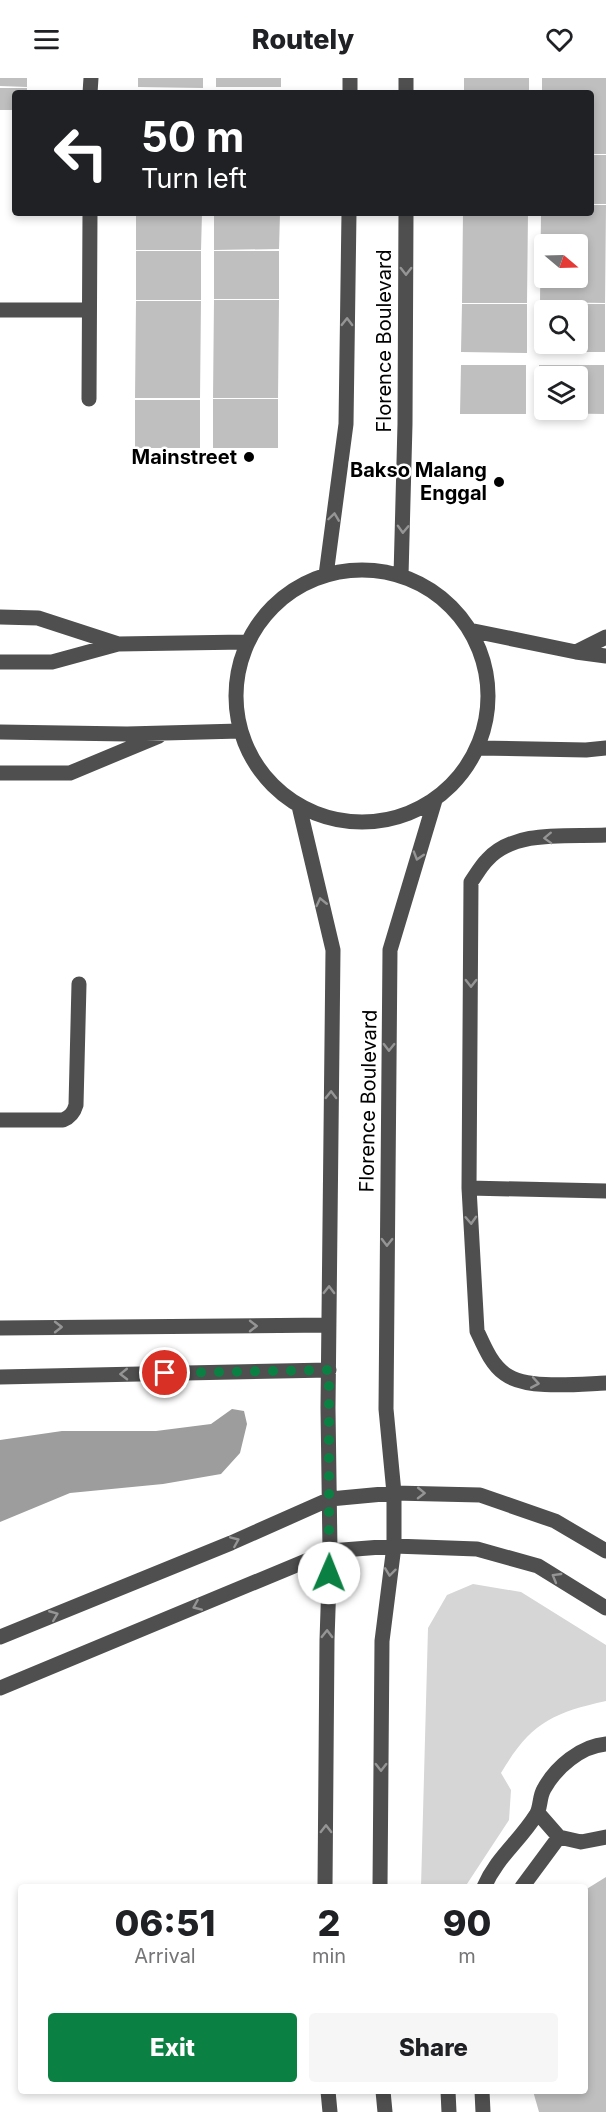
<!DOCTYPE html>
<html lang="en">
<head>
<meta charset="utf-8">
<style>
	body { margin:0; font-family:Inter,sans-serif; background:#f6f6f6; color:#202124; height:100vh; display:flex; flex-direction:column; font-size:22px; white-space:nowrap }
	* { box-sizing:border-box; margin:0 }
	p { font-size:20px; color:#757577 }
	.icon { flex:none; width:33px; height:33px; fill:none; stroke:currentColor; stroke-width:2; stroke-linecap:round; stroke-linejoin:round }
	.map { position:relative; flex:1; overflow:hidden }
	.side { position:absolute; left:18px; top:1806px; width:570px; height:210px; display:flex; flex-direction:column; background:#fff; border-radius:6px; box-shadow:0 3px 9px #0003 }
	.side>* { flex:none }
	.hud { position:absolute; left:12px; top:12px; width:582px; height:126px; border-radius:6px; box-shadow:0 3px 9px #0003; background:#202124; color:#fff; overflow:hidden }
	.needle { width:39px; rotate:109deg }
	.tools { position:absolute; left:534px; top:156px; display:grid; gap:12px }
	.tools a { display:grid; place-items:center; width:54px; height:54px; border-radius:6px; background:#fff; box-shadow:0 3px 9px #0003; font-size:30px }
	.pin { position:absolute; display:grid; place-items:center; width:51px; height:51px; color:#fff; margin:-26px; border:3px solid #fff; border-radius:50%; box-shadow:0 2px 6px #0007 }
	.me { position:absolute; width:66px; margin:-33px; rotate:1deg; stroke-linejoin:round; filter:drop-shadow(0 0 4px #0008) }
	.turn { display:flex; align-items:center; gap:21px; height:126px; padding:0 30px; font-size:27px }
	.turn .icon { width:78px; height:78px; stroke-width:2.5 }
	.turn b { display:block; font-size:42px; line-height:51px }
	.eta { display:flex; justify-content:space-evenly; align-items:center; height:102px; text-align:center }
	.eta b { font-size:36px; font-weight:800; line-height:42px }
	.action { display:flex; gap:12px; margin-top:auto; padding:12px 30px }
	.action a { flex:1; height:69px; border-radius:6px; background:#0b8043; color:#fff; font-size:24px; font-weight:800; line-height:69px; text-align:center }
	.action a+a { background:#f6f6f6; color:#202124 }
	header { display:flex; justify-content:space-between; align-items:center; height:78px; padding:0 30px; background:#fff; font-size:27px; font-weight:800 }
	.map>svg:first-child { display:block }
	.green { fill:#d6d6d6 }
	.water { fill:#9d9d9d }
	.building { fill:#bfbfbf; fill-rule:evenodd }
	.lines { fill:none; stroke-linecap:round; stroke-linejoin:round }
	.minor { stroke:#4f4f4f; stroke-width:15 }
	.oneway { stroke:#959595 }
	.route { stroke:#0b8043; stroke-width:10; stroke-dasharray:0 18 }
	.poi-dot { fill:#000; stroke:#fff; stroke-width:2 }
	.labels { text-anchor:middle; stroke-width:5; stroke-linejoin:round; paint-order:stroke }
	.street-label { font-size:20px; fill:#000; stroke:#fff }
	.poi-label { font-size:20px; font-weight:bold; fill:#000; stroke:#fff; text-anchor:end }
</style>
</head>
<body>
<header><svg class="icon" aria-label="menu" viewBox="0 0 24 24"><path d="M4 6h16M4 12h16M4 18h16"/></svg>Routely<svg class="icon" aria-label="heart" viewBox="0 0 24 24"><path d="M12 20l-8-8c-3-5 5-10 8-4 3-6 11-1 8 4z"/></svg></header>
<div class="map">
<svg width="606" height="2034" viewBox="0 0 606 2034">
	<rect width="100%" height="100%" fill="#fff"/>
	<path class="green" d="M473,1506L521,1514L606,1567V1623C551,1635 530,1646 501,1695L511,1712L509,1742L465,1809H421L428,1550L447,1517Z"/>
	<path class="water" d="M232,1331L244,1333L247,1346L240,1375L221,1396L163,1406L70,1415L0,1444V1362L62,1353H156L211,1346Z"/>
	<path class="building" d="M0,0H27V9L0,8Z
		M138,0H203V10L138,9Z
		M216,0H281V9H216Z
		M464,0H529V15H464Z
		M542,0H606V76H591V15H542Z
		M0,10H27V15H15V32H0Z
		M591,77H606V126H591Z
		M591,127H606L605,225L540,224L541,135H591ZM544,166H578V200H544Z
		M136,135H202L201,172H136Z
		M214,135H280L279,171L214,172Z
		M463,135H528L527,225H462Z
		M136,173H201V222H136Z
		M214,173H279V221H214Z
		M214,222H279L278,320H213Z
		M136,223H201L200,320H135Z
		M462,226H527V275L461,274Z
		M540,226H605V274H540ZM544,232H578V266H544Z
		M461,287H526V336H460Z
		M539,287H604V336L538,335ZM544,298H578V332H544Z
		M213,321H278V370H213Z
		M135,322H200V370H135Z
		M606,1799V2034H539L533,2013H585V1812Z"/>
	<g class="lines">
		<path class="minor" d="M90,15L91,0
			M350,15V0
			M406,15V0
			M0,232H89
			M89,321L90,135
			M236 618a126 126 0 1 1 252 0a126 126 0 1 1-252 0Z
			M326,497L346,346L349,135
			M401,498L405,346L406,135
			M0,539L38,540L118,566
			M474,553L576,574L606,578
			M576,574L606,559
			M0,584H52L118,566L245,564
			M0,654L127,656L240,653
			M478,670L586,672L606,670
			M0,695H70L159,658
			M299,728L333,872L328,1330L330,1473L327,1562L325,1809
			M606,757C568,759 515,751 487,782C481,788 476,797 471,804L469,1110L477,1253C484,1268 491,1286 505,1296C527,1312 579,1306 606,1305
			M0,1042H63C71,1039 74,1034 76,1027L79,906
			M469,1110L606,1113
			M0,1250L329,1247
			M0,1299L329,1292
			M0,1559L231,1465L330,1421L394,1415L480,1417L555,1443L606,1473
			M0,1610L330,1473L394,1468L477,1471L538,1488L606,1530
			M538,1735L559,1759L581,1764L606,1759
			M380,1809L382,1563L394,1468V1415L386,1331L390,872L435,722
			M484,1809C497,1779 519,1764 536,1737C541,1730 539,1719 544,1711C556,1689 581,1668 606,1666
			M522,1809L559,1759
			M328,2013L330,2034
			M383,2013L385,2034
			M448,2013L449,2034
			M482,2013L483,2034"/>
	</g>
	<defs><path id="oneway-chevron" d="M-2-3.5L2.5 0L-2 3.5" fill="none" stroke-width="1.6" stroke-linecap="round" stroke-linejoin="round" transform="scale(1.5)"/></defs>
	<g class="oneway">
		<use href="#oneway-chevron" transform="translate(406 193) rotate(90)"/>
		<use href="#oneway-chevron" transform="translate(347 244) rotate(-89)"/>
		<use href="#oneway-chevron" transform="translate(334 439) rotate(-82)"/>
		<use href="#oneway-chevron" transform="translate(403 451) rotate(92)"/>
		<use href="#oneway-chevron" transform="translate(548 760) rotate(178)"/>
		<use href="#oneway-chevron" transform="translate(418 778) rotate(107)"/>
		<use href="#oneway-chevron" transform="translate(321 824) rotate(-103)"/>
		<use href="#oneway-chevron" transform="translate(471 905) rotate(90)"/>
		<use href="#oneway-chevron" transform="translate(389 969) rotate(91)"/>
		<use href="#oneway-chevron" transform="translate(331 1017) rotate(-89)"/>
		<use href="#oneway-chevron" transform="translate(471 1142) rotate(87)"/>
		<use href="#oneway-chevron" transform="translate(387 1164) rotate(91)"/>
		<use href="#oneway-chevron" transform="translate(329 1212) rotate(-89)"/>
		<use href="#oneway-chevron" transform="translate(253 1248)"/>
		<use href="#oneway-chevron" transform="translate(58 1249)"/>
		<use href="#oneway-chevron" transform="translate(124 1296) rotate(179)"/>
		<use href="#oneway-chevron" transform="translate(535 1305) rotate(10)"/>
		<use href="#oneway-chevron" transform="translate(421 1415) rotate(1)"/>
		<use href="#oneway-chevron" transform="translate(235 1463) rotate(-23)"/>
		<use href="#oneway-chevron" transform="translate(390 1494) rotate(97)"/>
		<use href="#oneway-chevron" transform="translate(556 1499) rotate(-150)"/>
		<use href="#oneway-chevron" transform="translate(197 1528) rotate(157)"/>
		<use href="#oneway-chevron" transform="translate(54 1537) rotate(-22)"/>
		<use href="#oneway-chevron" transform="translate(327 1556) rotate(-89)"/>
		<use href="#oneway-chevron" transform="translate(381 1689) rotate(90)"/>
		<use href="#oneway-chevron" transform="translate(326 1751) rotate(-90)"/>
	</g>
	<g class="lines">
		<path class="route" d="M165,1295L329,1292V1495"/>
	</g>
	<g class="poi-dot">
		<circle cx="249" cy="379" r="6"/>
		<circle cx="499" cy="404" r="6"/>
	</g>
	<g class="labels">
		<g class="street-label">
			<text transform="translate(384 263) rotate(-90)" y="7">Florence Boulevard</text>
			<text transform="translate(368 1023) rotate(-89)" y="7">Florence Boulevard</text>
		</g>
		<g class="poi-label">
			<text x="237" y="386">Mainstreet</text>
			<text x="487" y="399">Bakso Malang<tspan x="487" dy="23">Enggal</tspan></text>
		</g>
	</g>
</svg>
<div class="tools">
<a><svg class="needle" viewBox="-14 -14 28 28"><path d="M0-13l5 13h-10z" fill="#e53935"/><path d="M0 13l5-13h-10z" fill="#757577"/></svg></a>
<a><svg class="icon" aria-label="search" viewBox="0 0 24 24"><circle cx="10" cy="10" r="6"/><path d="M15 15l6 6"/></svg></a>
<a><svg class="icon" aria-label="layers" viewBox="0 0 24 24"><path d="M12 4l9 5-9 5-9-5zM3 14l9 5 9-5"/></svg></a>
</div>
<div class="pin" style="left:165px;top:1295px;background:#d93025"><svg class="icon" aria-label="arrive" viewBox="0 0 24 24"><path d="M6 21V4h12l-3 4 3 4H6"/></svg></div>
<svg class="me" style="left:329px;top:1495px" viewBox="-20 -20 40 40"><circle r="19" fill="#fff"/><path d="M0-13L10 11 0 6-10 11z" fill="#0b8043"/></svg>
<div class="hud">
<div class="turn"><svg class="icon" aria-label="left" viewBox="0 0 24 24"><path d="M17 20v-9H6M10 6l-5 5 5 5"/></svg><div><b>50 m</b>Turn left</div></div>
</div>
<section class="side">
<div class="eta">
<div><b>06:51</b><p>Arrival</p></div>
<div><b>2</b><p>min</p></div>
<div><b>90</b><p>m</p></div>
</div>
<div class="action"><a>Exit</a><a>Share</a></div>
</section>
</div>
</body>
</html>
